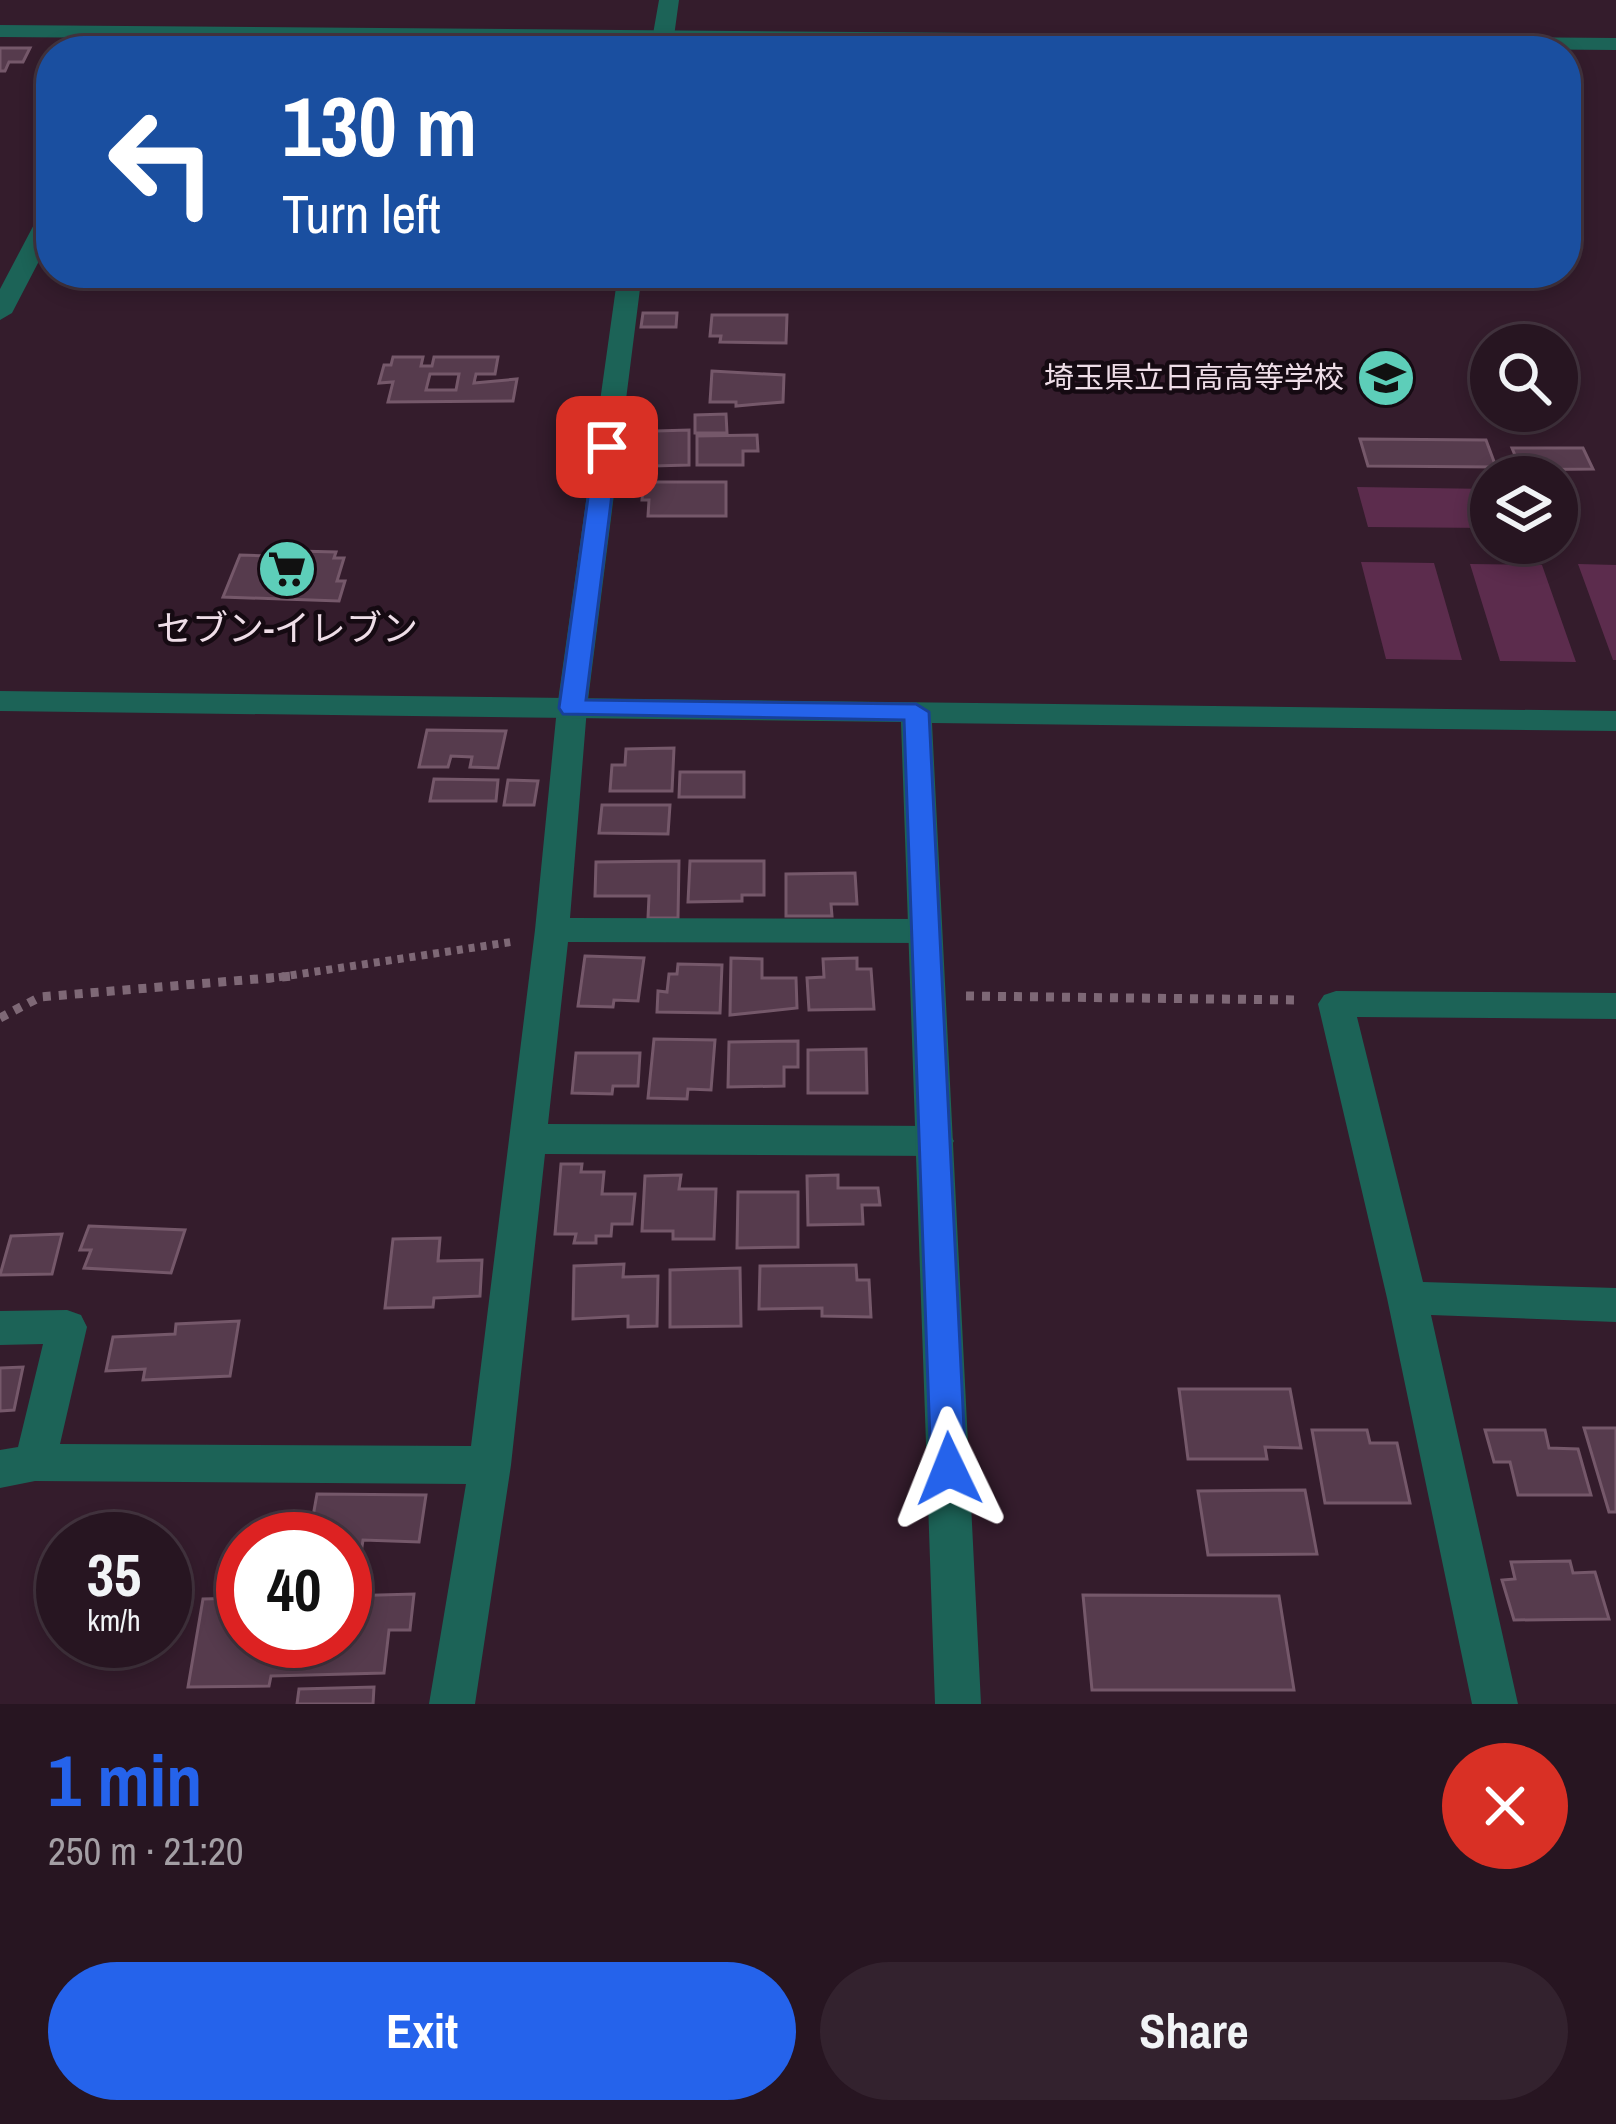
<!DOCTYPE html>
<html lang="en">
<head>
<meta charset="utf-8">
<style>
	body { margin:0; font-family:"Archivo Narrow","Noto Sans JP",sans-serif; background:#33222e; color:#f1f3f6; height:100vh; display:flex; flex-direction:column; font-size:45px; white-space:nowrap }
	* { box-sizing:border-box; margin:0 }
	p { font-size:39px; color:#a49fa5 }
	.icon { flex:none; width:66px; height:66px; fill:none; stroke:currentColor; stroke-width:2; stroke-linecap:round; stroke-linejoin:round }
	.map { position:relative; height:1704px; overflow:hidden }
	.drawer { display:flex; flex-direction:column; background:#271521; flex:1 }
	.drawer>* { flex:none }
	.hud { position:absolute; left:36px; top:36px; width:1545px; height:252px; border-radius:48px; box-shadow:0 6px 18px #0003,0 0 0 3px #43343f; background:#1a4fa0; color:#fff; overflow:hidden }
	.tools { position:absolute; left:1470px; top:324px; display:grid; gap:24px }
	.tools a { display:grid; place-items:center; width:108px; height:108px; border-radius:50%; background:#271521; box-shadow:0 6px 18px #0003,0 0 0 3px #43343f; font-size:60px }
	.speed { position:absolute; left:36px; top:1512px; display:flex; gap:24px; font-size:60px; font-weight:700; text-align:center }
	.speed>* { display:grid; place-content:center; width:156px; height:156px; border-radius:50%; background:#271521; box-shadow:0 6px 18px #0003,0 0 0 3px #43343f; line-height:1 }
	.speed small { font-size:30px; font-weight:400 }
	.speed .limit { border:18px solid #d22; background:#fff; color:#111 }
	.pin { position:absolute; display:grid; place-items:center; width:102px; height:102px; color:#fff; margin:-51px; border-radius:24px; box-shadow:0 6px 18px #0006 }
	.me { position:absolute; width:132px; margin:-66px; rotate:358deg; stroke-linejoin:round; filter:drop-shadow(0 0 9px #0008) }
	.turn { display:flex; align-items:center; gap:42px; height:252px; padding:0 48px; font-size:54px }
	.turn .icon { width:156px; height:156px; stroke-width:2.5 }
	.turn b { display:block; font-size:84px; line-height:102px }
	.round { display:grid; place-items:center; flex:none; width:126px; height:126px; border-radius:63px; background:#33222e }
	.headline { display:flex; align-items:center; justify-content:space-between; height:204px; padding:0 48px }
	h1 { font-size:72px; font-weight:700; line-height:90px; color:#2563eb }
	.action { display:flex; gap:24px; margin-top:auto; padding:24px 48px }
	.action a { flex:1; height:138px; border-radius:72px; background:#2563eb; color:#fff; font-size:48px; font-weight:700; line-height:138px; text-align:center }
	.action a+a { background:#33222e; color:#f1f3f6 }
	.map>svg:first-child { display:block }
	.green { fill:#5c2c4d }
	.building { fill:#563b4d; stroke:#75586a; stroke-width:3; fill-rule:evenodd }
	.lines { fill:none; stroke-linecap:round; stroke-linejoin:round }
	.path-far1 { stroke:#7e6876; stroke-width:8; stroke-dasharray:6 6; stroke-linecap:butt }
	.path { stroke:#7e6876; stroke-width:9; stroke-dasharray:8 8; stroke-linecap:butt }
	.minor { fill:#1c6357; fill-rule:evenodd }
	.tertiary { fill:#1c6357; fill-rule:evenodd }
	.route { fill:#2563eb; stroke:#184099; stroke-width:3 }
	.labels { text-anchor:middle; stroke-width:9; stroke-linejoin:round; paint-order:stroke }
	.far-poi-label { font-size:30px; fill:#eedde7; stroke:#150a12; text-anchor:end }
	.poi-label { font-size:36px; fill:#eedde7; stroke:#150a12 }
</style>
</head>
<body>
<div class="map">
<svg width="1616" height="1704" viewBox="0 0 1616 1704">
	<rect width="100%" height="100%" fill="#341c2c"/>
	<path class="green" d="M1357,487L1491,489V528L1368,527Z
		M1361,562L1434,563L1462,660L1386,659Z
		M1470,564L1542,565L1576,662L1500,661Z
		M1578,564L1616,565V660H1613Z"/>
	<path class="building" d="M401,39H447L443,51H397Z
		M164,42L228,43L224,51H155Z
		M580,42L637,43L635,51H578Z
		M240,44L302,45L299,51H237Z
		M0,48H30L23,62H9L5,71H0Z
		M643,313H677L676,327H641Z
		M712,315H787L786,343L720,342L721,336H710Z
		M393,357H423L421,366H432L434,357H498L495,374H476L474,383L517,379L513,401L388,402L393,382L379,383L384,365H391ZM430,374H459L456,390H426Z
		M712,371L784,375L783,402L736,406V402H710Z
		M726,414L727,433H695V415Z
		M689,430V465L653,466L654,457H641V439L656,440V431Z
		M757,435L758,451H743V465H697V436Z
		M1360,439L1486,440L1496,467L1368,466Z
		M1512,448H1583L1593,469L1510,470L1506,460H1517Z
		M652,482H726V516H648L649,500H642L643,486Z
		M296,551L336,552L334,558H344L337,581H345L339,601L223,597L240,555L294,557Z
		M427,730L506,731L498,768L470,767L472,757L451,756L448,767H419Z
		M674,748L672,791H610L612,765H625L626,749Z
		M680,772H744V797H679Z
		M434,779L498,780L496,801H430Z
		M508,780L538,781L534,805H504Z
		M602,805H670L668,834L599,833Z
		M679,861L678,918H648L649,896H595L596,862Z
		M690,861H764V895H742V901L688,902Z
		M855,873L857,904H831L832,916H786V874Z
		M585,956L644,958L638,1001L614,1000L613,1007L578,1006Z
		M731,958L762,959V978H796L797,1008L730,1015Z
		M857,958V969H871L874,1009L809,1010L807,978L824,977L823,959Z
		M678,964L722,965L720,1013L657,1012L658,991L667,992L669,974H677Z
		M654,1039L715,1040L711,1090L688,1089L687,1099L648,1098Z
		M798,1041V1067H784V1086L728,1087L729,1042Z
		M866,1049L867,1093H808V1050Z
		M576,1053H640L638,1086H613L612,1094L572,1093Z
		M561,1164H582L581,1172H604L602,1194H635L632,1224H612L611,1236H596V1243H574L576,1234H555Z
		M681,1175L679,1189H716L714,1239H673V1231H642L645,1176Z
		M838,1175V1188H878L880,1205H862L863,1224L808,1225L807,1176Z
		M738,1192H798V1247L737,1248Z
		M89,1226L185,1230L171,1273L84,1268L91,1250H80Z
		M62,1234L52,1274L0,1275L11,1236Z
		M440,1238L438,1261L482,1260L480,1296L434,1298L433,1307L385,1308L393,1239Z
		M624,1264L623,1277L658,1276L657,1326L628,1327V1316L573,1319L574,1266Z
		M856,1265L857,1280H869L871,1317L822,1316V1308L759,1309L760,1266Z
		M740,1268L741,1326L670,1327V1270Z
		M239,1321L230,1376L143,1380L145,1369L106,1371L113,1337L175,1334L176,1324Z
		M23,1367L14,1410L0,1411V1368Z
		M1179,1389H1290L1301,1448L1265,1447L1267,1459H1188Z
		M1584,1428H1616V1512H1609Z
		M1312,1430H1367L1370,1443H1397L1410,1503H1325Z
		M1485,1430H1545L1549,1448L1578,1449L1591,1495H1518L1510,1462H1494Z
		M1305,1490L1317,1554L1208,1555L1198,1491Z
		M317,1494L426,1495L419,1542L363,1540L360,1560H345V1539H309Z
		M1570,1561L1573,1573L1595,1572L1609,1619L1514,1620L1502,1580L1515,1579L1511,1562Z
		M414,1594L410,1630H389L384,1673L271,1676L269,1686L188,1687L203,1599L243,1598V1641H345V1596Z
		M1083,1595L1279,1596L1294,1690H1092Z
		M374,1687L373,1704H297L299,1689Z"/>
	<g class="lines">
		<path class="path-far1" d="M267,979L511,942"/>
		<path class="path" d="M966,996L1299,1000
			M0,1018L40,997L293,976"/>
		<path class="minor" d="M0,25L1616,38V50L0,37Z
			M51,208V238L12,313L0,320V289L39,215Z
			M618,273H642L587,708L570,918L925,919L937,922L942,931L937,940L925,943L568,942L548,1124L935,1126L948,1131L954,1141L948,1151L935,1156L545,1154L511,1465L475,1704H429L466,1484L35,1481L0,1488V1450L18,1447L43,1344L0,1345V1311L67,1310L81,1315L87,1327L60,1444L471,1446L535,930L557,708Z
			M1336,991L1616,993V1019L1357,1017L1423,1282L1616,1288V1322L1431,1315L1518,1704H1472L1387,1298L1318,1004L1324,995Z"/>
		<path class="tertiary" d="M659,0H679L672,51H650Z
			M0,691L1616,711V731L932,723L981,1704H935L901,722L0,711Z"/>
	</g>
	<path class="route" d="M607,440L618,447L586,700L916,704L929,712L966,1469L961,1480L949,1485L936,1480L931,1469L904,720L563,714L559,708L595,447Z"/>
	<defs>
		<g id="school-disc" transform="scale(3)"><circle r="9.5" fill="#5dceb9" stroke="#150a12"/><path d="M0-5L7-2L0 1L-7-2ZM-4 1L0 2.5L4 1V4Q0 6-4 4Z" fill="#111"/></g>
		<g id="supermarket-disc" transform="scale(3)"><circle r="9.5" fill="#5dceb9" stroke="#150a12"/><path d="M-6-5.5h2.5l.6 2H6L4.5 2H-2.5L-4.4-4H-6ZM-1.5 3.2a1.3 1.3 0 1 0 .1 0ZM3 3.2a1.3 1.3 0 1 0 .1 0Z" fill="#111"/></g>
	</defs>
	<g fill-rule="evenodd">
		<use href="#school-disc" x="1386" y="378"/>
		<use href="#supermarket-disc" x="287" y="569"/>
	</g>
	<g class="labels">
		<g class="far-poi-label">
			<text x="1344" y="388">埼玉県立日高高等学校</text>
		</g>
		<g class="poi-label">
			<text x="287" y="641">セブン-イレブン</text>
		</g>
	</g>
</svg>
<div class="tools">
<a><svg class="icon" aria-label="search" viewBox="0 0 24 24"><circle cx="10" cy="10" r="6"/><path d="M15 15l6 6"/></svg></a>
<a><svg class="icon" aria-label="layers" viewBox="0 0 24 24"><path d="M12 4l9 5-9 5-9-5zM3 14l9 5 9-5"/></svg></a>
</div>
<div class="speed"><div>35<small>km/h</small></div><div class="limit">40</div></div>
<div class="pin" style="left:607px;top:447px;background:#d93025"><svg class="icon" aria-label="arrive" viewBox="0 0 24 24"><path d="M6 21V4h12l-3 4 3 4H6"/></svg></div>
<svg class="me" style="left:949px;top:1469px" viewBox="-20 -20 40 40"><path d="M0-17L14 15 0 8-14 15z" fill="#2563eb" stroke="#fff" stroke-width="4"/></svg>
<div class="hud">
<div class="turn"><svg class="icon" aria-label="left" viewBox="0 0 24 24"><path d="M17 20v-9H6M10 6l-5 5 5 5"/></svg><div><b>130 m</b>Turn left</div></div>
</div>
</div>
<section class="drawer">
<div class="headline"><div><h1>1 min</h1><p>250 m · 21:20</p></div><a class="round" style="background:#d93025;color:#fff"><svg class="icon" aria-label="close" viewBox="0 0 24 24"><path d="M6 6l12 12M18 6L6 18"/></svg></a></div>
<div class="action"><a>Exit</a><a>Share</a></div>
</section>
</body>
</html>
